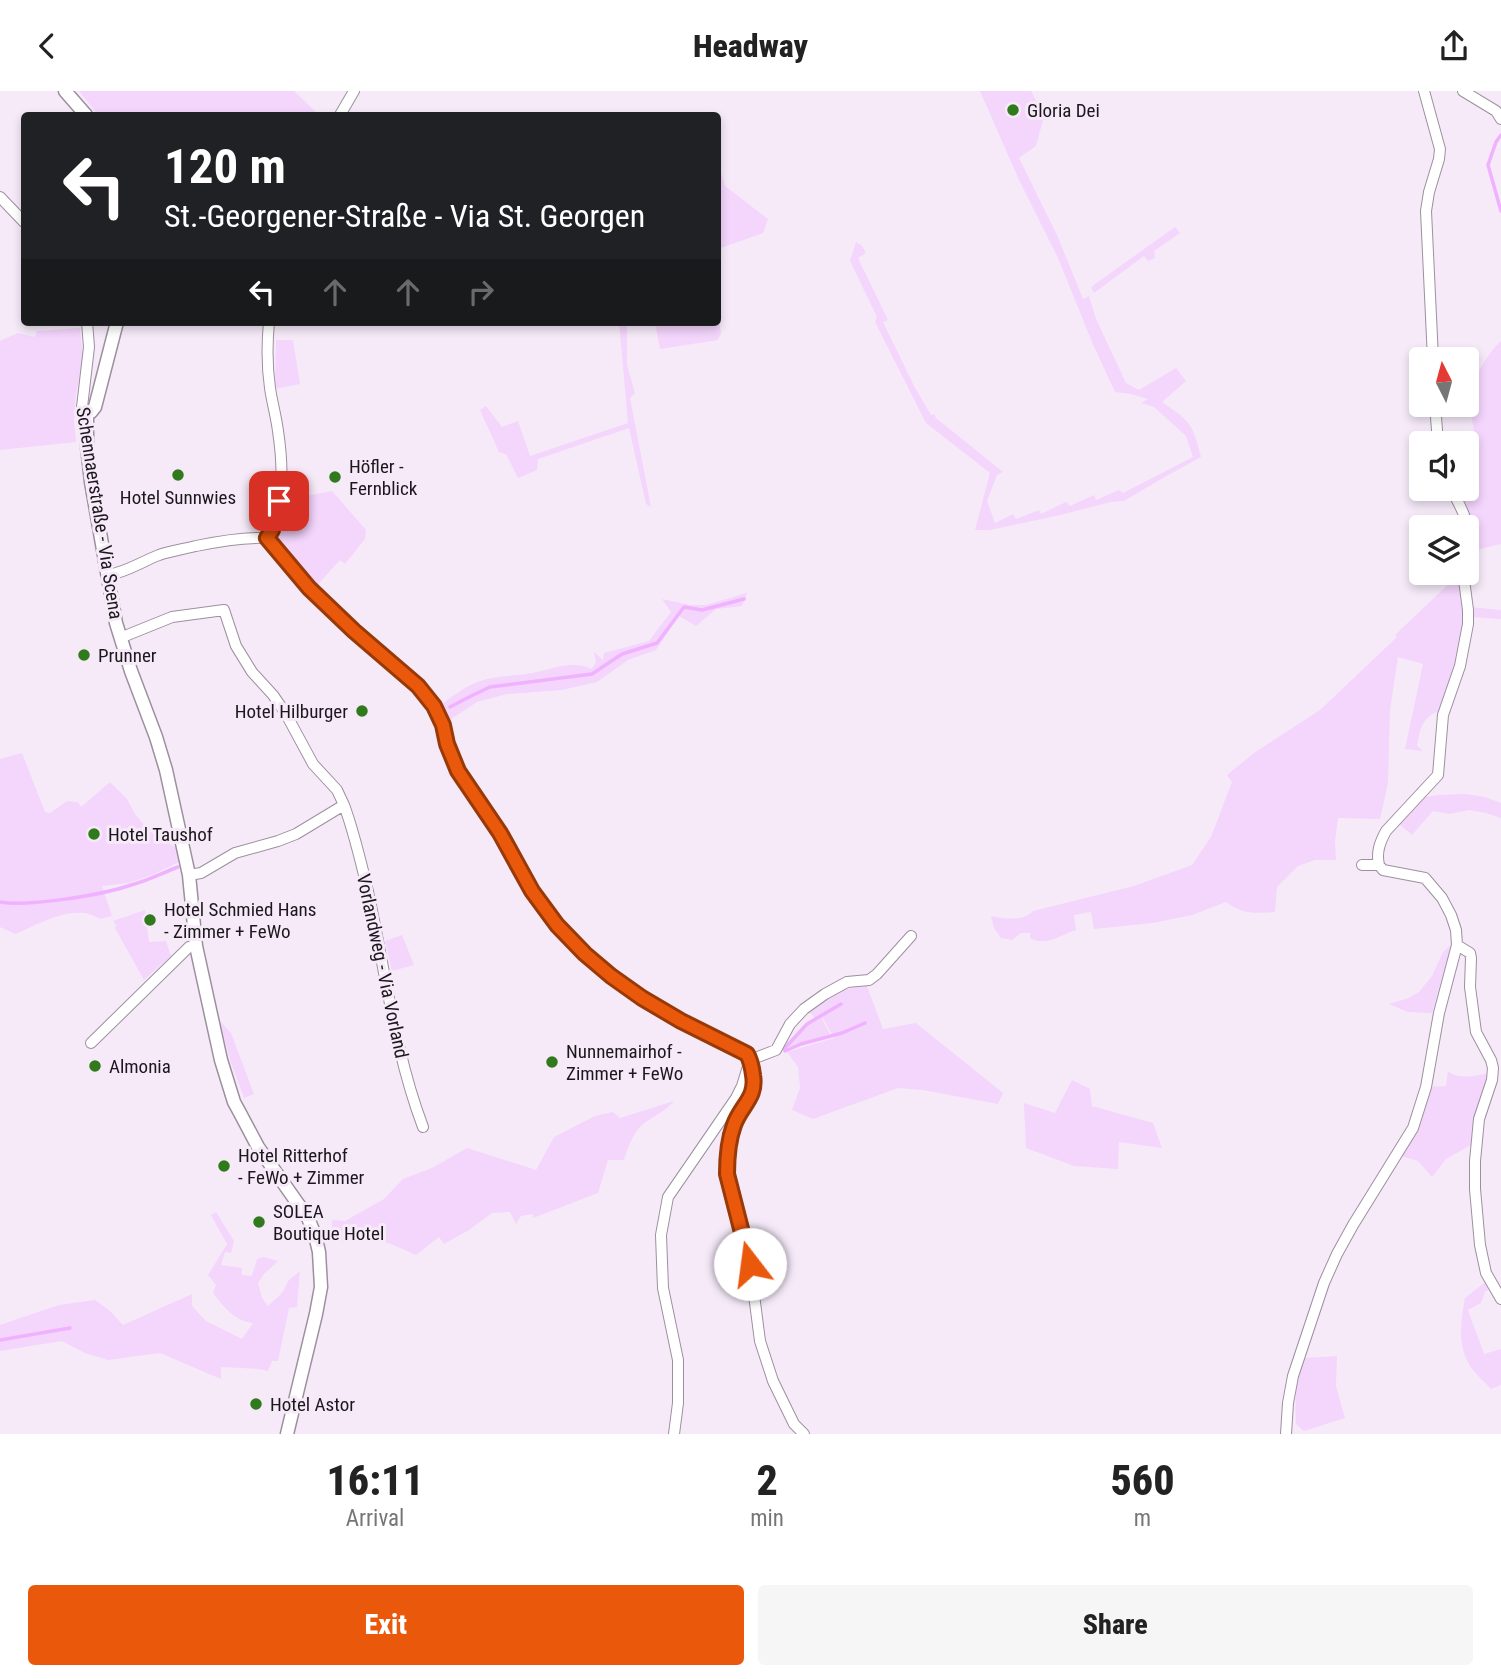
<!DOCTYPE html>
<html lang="en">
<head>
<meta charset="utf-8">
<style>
	body { margin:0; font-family:"Roboto Condensed",sans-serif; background:#f6f6f6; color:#222; height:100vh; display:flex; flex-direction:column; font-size:26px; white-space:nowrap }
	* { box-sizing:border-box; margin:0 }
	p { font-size:23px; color:#767676 }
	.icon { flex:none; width:38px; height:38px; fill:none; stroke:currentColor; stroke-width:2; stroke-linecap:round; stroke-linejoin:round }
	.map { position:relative; height:1343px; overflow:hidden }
	.side { display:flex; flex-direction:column; background:#fff; flex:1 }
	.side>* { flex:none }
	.guide { position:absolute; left:21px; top:21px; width:700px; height:214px; border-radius:7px; box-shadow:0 4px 10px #0003; background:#202124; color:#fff; overflow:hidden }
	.needle { width:46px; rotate:354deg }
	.buttons { position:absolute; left:1409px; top:256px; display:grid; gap:14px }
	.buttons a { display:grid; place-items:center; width:70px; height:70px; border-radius:7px; background:#fff; box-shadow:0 4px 10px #0003; font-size:35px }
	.pin { position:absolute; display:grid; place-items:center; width:60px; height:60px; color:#fff; margin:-30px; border-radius:14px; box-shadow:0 4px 10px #0006 }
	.me { position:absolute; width:77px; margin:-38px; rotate:345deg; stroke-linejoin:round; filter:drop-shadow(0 0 5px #0008) }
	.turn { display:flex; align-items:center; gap:24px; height:147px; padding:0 28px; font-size:32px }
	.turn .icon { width:91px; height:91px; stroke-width:2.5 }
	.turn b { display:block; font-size:49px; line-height:60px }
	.lanes { display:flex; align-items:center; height:66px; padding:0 28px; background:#0003; justify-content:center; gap:35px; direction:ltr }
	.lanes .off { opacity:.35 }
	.eta { display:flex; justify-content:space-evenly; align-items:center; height:119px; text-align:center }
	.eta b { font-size:42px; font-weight:800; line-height:49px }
	.button { display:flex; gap:14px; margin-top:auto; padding:14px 28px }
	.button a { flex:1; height:80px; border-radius:7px; background:#ea580c; color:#fff; font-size:28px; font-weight:800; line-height:80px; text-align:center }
	.button a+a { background:#f6f6f6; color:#222 }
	header { display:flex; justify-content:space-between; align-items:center; height:91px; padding:0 28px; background:#fff; font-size:32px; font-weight:800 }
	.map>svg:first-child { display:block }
	.green { fill:#f4d5fc }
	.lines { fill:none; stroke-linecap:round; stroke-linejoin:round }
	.stream { stroke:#f0b2fe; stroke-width:3.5 }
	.minor-casing { stroke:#9c909e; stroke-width:12 }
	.tertiary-casing { stroke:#9c909e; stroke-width:15 }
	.minor { stroke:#fff; stroke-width:10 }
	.tertiary { stroke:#fff; stroke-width:12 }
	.route-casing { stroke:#983908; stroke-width:18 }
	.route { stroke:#ea580c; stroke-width:12 }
	.poi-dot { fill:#31791d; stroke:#f6eaf9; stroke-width:2.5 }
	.labels { text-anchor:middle; stroke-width:6; stroke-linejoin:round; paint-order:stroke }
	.poi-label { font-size:19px; fill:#1b171c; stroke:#f6eaf9; text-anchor:start }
	.street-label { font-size:19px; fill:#1b171c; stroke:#f6eaf9 }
</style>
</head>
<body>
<header><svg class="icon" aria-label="back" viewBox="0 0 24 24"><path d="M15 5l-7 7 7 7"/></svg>Headway<svg class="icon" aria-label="share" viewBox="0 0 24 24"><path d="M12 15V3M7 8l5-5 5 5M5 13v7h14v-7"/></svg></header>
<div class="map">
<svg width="1501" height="1343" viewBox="0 0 1501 1343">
	<rect width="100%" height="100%" fill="#f6eaf9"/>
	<path class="green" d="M79,0H294L319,24H98Z
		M980,0H1031L1044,25L1036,55L1019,67L1057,144L1083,208L1089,205L1096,228L1126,292L1139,299L1176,277L1186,290L1162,311C1190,330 1193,333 1201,366L1163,387L1124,410L1111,411L1060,424L990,439H975L990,382L926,332L875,231L877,226L850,170L856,151L862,155L866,162L858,167L888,229L883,231L914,295L931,324L934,323L936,327L1003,381L997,384L987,410L995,432L1013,423L1016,428L1039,419L1041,423L1066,411L1070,415L1094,404L1096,409L1119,399L1123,402L1193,366L1186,345L1154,316L1141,312L1148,308L1131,303L1115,301L1092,251L1058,167L1019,89Z
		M718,71L725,95L768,128L763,142L718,158Z
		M1175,136L1180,142L1154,160L1155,167L1148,170L1144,165L1094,202L1091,196Z
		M718,222L721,242L718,249L660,258L655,231H718Z
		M619,231H627V274L635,302L630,307L651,416L646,413L629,337L538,368L537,379L518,387L506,363L499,361L480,319L486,315L502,336L518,330L530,365L628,332Z
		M80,237L83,268L76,303L74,330L76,351L0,359V250L18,242L35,246L37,240Z
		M276,249H293L300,293L275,298Z
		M1501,250V453L1476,459C1466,478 1469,496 1470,516L1501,519V528L1473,526L1470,516L1466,481V449L1456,397H1466L1467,354L1478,357C1475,343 1471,328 1470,313C1469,293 1486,264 1501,250Z
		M332,400L366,439L365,448L345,473L340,469L312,500L278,449V438L287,415L290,414L291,404L302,402L307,405Z
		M1458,484L1464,528L1458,572L1443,624L1436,621C1421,629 1420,639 1417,655L1423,660L1405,658L1423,573L1398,566L1390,619L1388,692L1380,728L1338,727L1335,750L1336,769H1315L1298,775L1277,796L1275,821C1254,822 1244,824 1226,811L1192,824L1153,832L1094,838L1091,821L1074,824L1076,839C1060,844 1046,856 1030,847V842H1021L1012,849L1001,847L994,837L991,825C1006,828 1022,831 1033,820L1134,795L1192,774L1211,746L1232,691L1227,684L1254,662L1320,619L1397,546L1395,544Z
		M747,502L742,515L716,518L696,535L679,525L656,559L628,569L597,591L562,599L507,603L477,611L448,630L440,614C452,606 464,596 478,591C492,585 511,585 527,583C548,580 571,568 591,578L596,572L594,561L603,569L604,562L649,550L671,521L662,508L690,514H706Z
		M22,662L45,721L50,722L67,710L78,711L81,716L110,691L127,708L135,723L149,740L176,757L179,771L154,783L129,792L102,795L112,825L100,828C75,811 40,833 15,843L0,836V668Z
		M1466,703L1485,706L1501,712V727L1486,722L1469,719L1449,723L1433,720L1412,744L1398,732L1420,707L1438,704Z
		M145,819L149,851L166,850L171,865L144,889L115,837L116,834L113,830Z
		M402,844L414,874L392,880L385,850Z
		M1451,854L1432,922L1408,921L1389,913L1409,907L1419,901L1432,885L1443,861Z
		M867,895L883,938L916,932L1003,1002L998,1013L923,999L898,997L813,1028L792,1019L800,997L798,976L787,961L834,947L821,924L815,927L808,920C830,903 839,898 867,895Z
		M821,926L830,943L790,956L788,955L808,934Z
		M220,930L231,942L254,1003L244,1007L230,969Z
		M1448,980C1460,990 1476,984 1491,982L1476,1051L1446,1068L1432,1086L1418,1070L1397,1064L1426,996L1446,995Z
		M1072,989L1090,998L1092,1015L1153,1032L1162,1057L1119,1051L1118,1078L1074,1075L1026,1057L1024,1012L1055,1022Z
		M674,1010C665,1021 653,1025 642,1034C632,1044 628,1056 624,1069H608L598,1102L533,1127V1123L521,1125L516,1133L510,1121L492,1122L469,1139L444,1153L439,1146L416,1164C403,1158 373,1144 360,1145C354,1145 349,1149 344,1152L332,1139V1129L345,1130L384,1108L403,1088L432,1077L467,1057L536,1079L554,1046L595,1025L613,1021L620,1027Z
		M216,1121L234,1150L231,1162L225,1161L221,1174L242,1177V1184L252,1185L257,1168L263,1166L278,1170L264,1183L258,1192L262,1207L268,1215L282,1202L289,1189L300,1180L297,1216L289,1217L278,1270H272L268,1280L259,1278L221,1276V1288L160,1262L108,1269L85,1262L62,1250L0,1260V1234L59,1214L95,1209L110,1220L123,1234L192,1203V1215L206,1230L242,1248L253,1232C234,1230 224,1216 213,1202L216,1194L208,1184L227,1153L211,1124Z
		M1484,1192H1487L1488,1200H1485L1481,1212L1468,1219L1484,1263L1501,1258V1294L1491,1298C1484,1290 1474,1282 1469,1273C1457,1252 1461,1229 1465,1207Z
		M1337,1265L1336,1295L1345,1327L1304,1340L1296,1333C1295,1308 1295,1290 1304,1267Z"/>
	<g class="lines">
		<path class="stream" d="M1501,44L1496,51L1488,74L1501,120
			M450,616L471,605L490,596L592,583L622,563L657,552L684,516L702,519L744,508
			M0,811C29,816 102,804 131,794C147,790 162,782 178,776
			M784,958L807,933L841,913
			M785,960L801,953L842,942L865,932
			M0,1249L70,1237"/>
		<g class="minor-casing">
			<path id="minor" d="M1424,0L1440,58L1439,68L1429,101L1426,120L1433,268
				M1463,0L1496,20L1501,28
				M340,24L354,0
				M0,106L24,131
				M87,231L89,256L82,316L84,320L87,322
				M1435,313L1438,352
				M1451,397C1463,422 1473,433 1466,462
				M267,447L309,497L353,540L418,595L434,616L443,634L447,653L458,680L500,742L532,800L557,834L585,863L611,885L642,907L681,930L746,963C751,970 752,976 753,984C757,1007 742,1014 734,1034C728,1050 727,1066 728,1083L750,1173L760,1250L773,1290L794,1333L804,1343
				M267,447C285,416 283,373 278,340C276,325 272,311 270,297C267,276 267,252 269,231
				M108,484C127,481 141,471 159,464C171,460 184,458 196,455C220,450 243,446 267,447
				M120,547L172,526L224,519L236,555L252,581L273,604L286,623L313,673L337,699L344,714L296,743L278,750L235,762L201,782L189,784
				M344,714C354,741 360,768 367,796C385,876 394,960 423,1036
				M1379,774C1376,761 1380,751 1386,740L1438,684L1443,624L1460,575L1468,533V519L1463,481
				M1457,854L1470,862L1471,867L1470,896L1476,941L1491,969L1493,977L1492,989L1479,1028L1475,1070V1098L1480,1154L1486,1182L1501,1208
				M91,952L189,856L196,855
				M674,1343L678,1312V1269L663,1197L661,1144L668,1106L736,1007L742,995L750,969L776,959L790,933L804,918L825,903L847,891L869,889L877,883L911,845
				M1286,1343L1288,1312L1293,1285L1324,1192L1337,1163L1353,1134L1413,1037L1426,996L1439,922L1457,854L1456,839L1451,824L1442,807L1425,787L1383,779L1379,774H1362"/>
		</g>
		<g class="tertiary-casing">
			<path id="tertiary" d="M65,0L86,24
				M117,231L95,316L91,321L87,322V355L91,391L116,532L131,580L156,646L166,679L189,784L196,855L221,969L234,1011L240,1022L258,1056L308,1127L315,1144L319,1161L321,1196L316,1223L287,1343"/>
		</g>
		<use href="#minor" class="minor"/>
		<use href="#tertiary" class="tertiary"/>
	</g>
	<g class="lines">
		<g class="route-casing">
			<path id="route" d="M279,410L272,439L267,447L309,497L354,540L418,595L434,615L443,634L447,653L458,680L500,742L532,800L557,834L585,863L611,885L642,907L681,930L747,963C751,970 752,976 753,984C757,1007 741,1014 734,1034C728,1050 727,1066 727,1083L750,1173"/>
		</g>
		<use href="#route" class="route"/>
	</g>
	<g class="poi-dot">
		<circle cx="1013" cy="19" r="7"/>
		<circle cx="178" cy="384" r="7"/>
		<circle cx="335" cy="386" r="7"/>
		<circle cx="84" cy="564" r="7"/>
		<circle cx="362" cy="620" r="7"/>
		<circle cx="94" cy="743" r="7"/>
		<circle cx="150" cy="829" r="7"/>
		<circle cx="552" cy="971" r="7"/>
		<circle cx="95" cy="975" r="7"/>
		<circle cx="224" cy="1075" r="7"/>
		<circle cx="259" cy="1131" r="7"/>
		<circle cx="256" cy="1313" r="7"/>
	</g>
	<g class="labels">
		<g class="poi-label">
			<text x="1027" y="26">Gloria Dei</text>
			<text x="349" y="382">Höfler -<tspan x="349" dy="22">Fernblick</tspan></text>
			<text x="178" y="413" text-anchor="middle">Hotel Sunnwies</text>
			<text x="98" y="571">Prunner</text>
			<text x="348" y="627" text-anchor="end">Hotel Hilburger</text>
			<text x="108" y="750">Hotel Taushof</text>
			<text x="164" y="825">Hotel Schmied Hans<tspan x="164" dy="22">- Zimmer + FeWo</tspan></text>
			<text x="566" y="967">Nunnemairhof -<tspan x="566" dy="22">Zimmer + FeWo</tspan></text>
			<text x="109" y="982">Almonia</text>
			<text x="238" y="1071">Hotel Ritterhof<tspan x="238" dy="22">- FeWo + Zimmer</tspan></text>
			<text x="273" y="1127">SOLEA<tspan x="273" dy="22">Boutique Hotel</tspan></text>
			<text x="270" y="1320">Hotel Astor</text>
		</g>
		<g class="street-label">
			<text transform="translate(100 422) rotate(81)" y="7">Schennaerstraße - Via Scena</text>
			<text transform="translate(383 875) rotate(78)" y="7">Vorlandweg - Via Vorland</text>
		</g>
	</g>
</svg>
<div class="buttons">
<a><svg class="needle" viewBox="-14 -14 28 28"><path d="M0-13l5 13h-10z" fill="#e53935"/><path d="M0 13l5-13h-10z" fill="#767676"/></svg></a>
<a><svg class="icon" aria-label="sound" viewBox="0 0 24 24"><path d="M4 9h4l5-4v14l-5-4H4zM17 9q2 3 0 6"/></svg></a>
<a><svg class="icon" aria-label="layers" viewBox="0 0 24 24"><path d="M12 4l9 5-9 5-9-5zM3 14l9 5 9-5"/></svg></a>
</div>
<div class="pin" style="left:279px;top:410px;background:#d93025"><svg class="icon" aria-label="arrive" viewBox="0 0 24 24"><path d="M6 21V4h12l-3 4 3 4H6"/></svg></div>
<svg class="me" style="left:750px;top:1173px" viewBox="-20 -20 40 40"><circle r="19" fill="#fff"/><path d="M0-13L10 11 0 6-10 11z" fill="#ea580c"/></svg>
<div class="guide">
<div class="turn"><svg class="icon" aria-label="left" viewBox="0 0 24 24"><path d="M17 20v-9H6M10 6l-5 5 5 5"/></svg><div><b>120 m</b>St.-Georgener-Straße - Via St. Georgen</div></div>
<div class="lanes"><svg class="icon" aria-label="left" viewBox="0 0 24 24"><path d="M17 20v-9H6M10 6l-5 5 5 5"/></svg><svg class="icon off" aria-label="ahead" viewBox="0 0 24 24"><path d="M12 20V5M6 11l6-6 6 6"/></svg><svg class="icon off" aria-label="ahead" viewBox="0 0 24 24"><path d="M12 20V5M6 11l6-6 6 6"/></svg><svg class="icon off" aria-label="right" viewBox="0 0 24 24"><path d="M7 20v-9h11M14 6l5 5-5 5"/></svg></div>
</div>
</div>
<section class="side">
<div class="eta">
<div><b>16:11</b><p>Arrival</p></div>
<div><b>2</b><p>min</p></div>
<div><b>560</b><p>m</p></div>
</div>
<div class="button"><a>Exit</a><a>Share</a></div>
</section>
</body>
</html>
